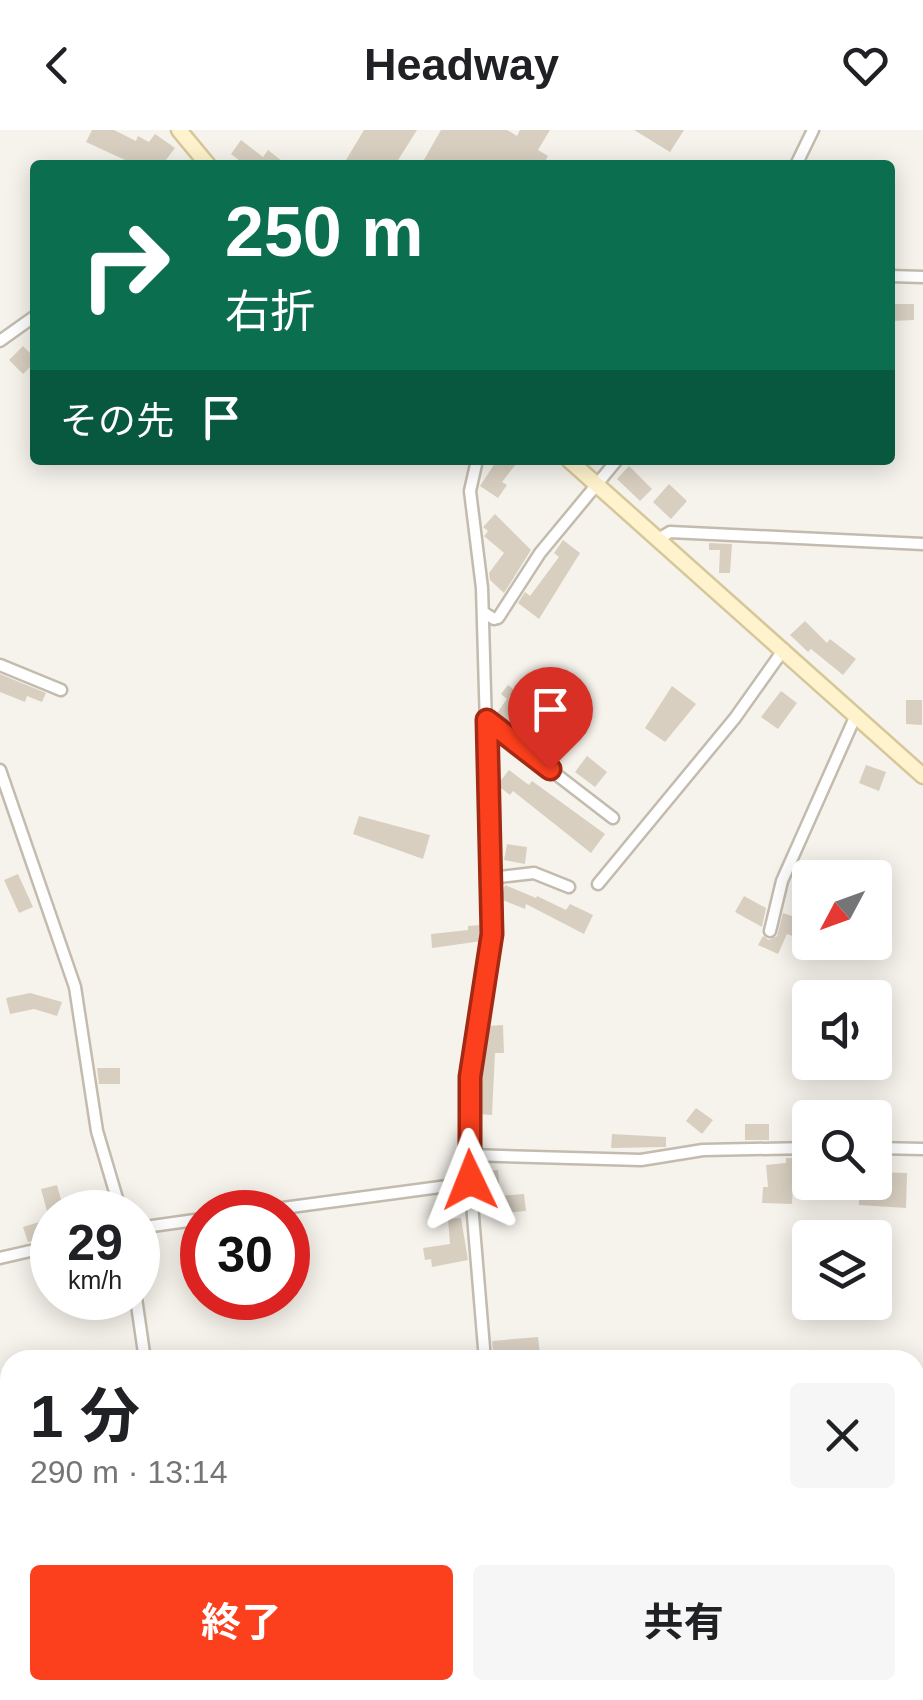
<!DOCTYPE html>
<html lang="ja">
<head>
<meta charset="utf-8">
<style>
	body { margin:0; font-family:Arial,"Noto Sans JP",sans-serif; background:#f6f6f6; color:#202124; height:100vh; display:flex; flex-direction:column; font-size:38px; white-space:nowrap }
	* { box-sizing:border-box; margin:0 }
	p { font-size:32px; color:#757577 }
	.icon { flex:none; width:55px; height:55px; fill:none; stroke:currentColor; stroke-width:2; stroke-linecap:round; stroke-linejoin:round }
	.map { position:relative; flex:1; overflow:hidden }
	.details { position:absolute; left:0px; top:1220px; width:925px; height:350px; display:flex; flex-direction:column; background:#fff; border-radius:30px 30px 0 0; box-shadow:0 5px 25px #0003 }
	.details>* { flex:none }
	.top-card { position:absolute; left:30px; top:30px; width:865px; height:305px; border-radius:10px; box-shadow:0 5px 25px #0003; background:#0b6e4f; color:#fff; overflow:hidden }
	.needle { width:65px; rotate:229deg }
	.buttons { position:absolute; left:792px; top:730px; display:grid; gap:20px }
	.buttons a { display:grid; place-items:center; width:100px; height:100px; border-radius:10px; background:#fff; box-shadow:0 5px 25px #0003; font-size:50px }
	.speed { position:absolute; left:30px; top:1060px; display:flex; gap:20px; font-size:50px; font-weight:700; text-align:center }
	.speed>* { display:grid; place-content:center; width:130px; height:130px; border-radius:50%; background:#fff; box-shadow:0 5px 25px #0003; line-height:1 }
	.speed small { font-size:25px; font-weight:400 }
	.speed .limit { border:15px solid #d22; background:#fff; color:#111 }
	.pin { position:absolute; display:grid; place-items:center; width:85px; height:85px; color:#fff; margin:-102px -42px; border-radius:50% 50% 50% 0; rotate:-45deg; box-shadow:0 0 10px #0007 }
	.pin .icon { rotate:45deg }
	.me { position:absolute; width:110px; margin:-55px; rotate:358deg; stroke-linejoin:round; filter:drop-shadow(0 0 8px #0008) }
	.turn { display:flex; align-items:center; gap:35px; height:210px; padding:0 30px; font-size:45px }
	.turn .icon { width:130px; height:130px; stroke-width:2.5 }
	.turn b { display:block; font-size:70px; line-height:85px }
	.then { display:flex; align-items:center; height:95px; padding:0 30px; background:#0003; gap:20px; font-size:38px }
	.round { display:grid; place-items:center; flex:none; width:105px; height:105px; border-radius:10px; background:#f6f6f6 }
	.overview { display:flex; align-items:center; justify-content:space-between; height:170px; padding:0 30px }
	h1 { font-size:60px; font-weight:700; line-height:75px }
	.button { display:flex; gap:20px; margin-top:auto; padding:20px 30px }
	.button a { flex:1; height:115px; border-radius:10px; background:#fc3f1d; color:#fff; font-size:40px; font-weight:700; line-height:115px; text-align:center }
	.button a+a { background:#f6f6f6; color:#202124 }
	header { display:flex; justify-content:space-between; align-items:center; height:130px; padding:0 30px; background:#fff; font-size:45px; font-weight:700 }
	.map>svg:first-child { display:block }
	.building { fill:#d8cfc1 }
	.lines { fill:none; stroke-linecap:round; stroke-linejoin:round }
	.street-casing { stroke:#c2bbae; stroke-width:15 }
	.secondary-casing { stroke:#d6c79b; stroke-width:19 }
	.street { stroke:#fff; stroke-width:10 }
	.secondary { stroke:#fff3cd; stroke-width:14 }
	.route-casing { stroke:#a42913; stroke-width:25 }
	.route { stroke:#fc3f1d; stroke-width:18 }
</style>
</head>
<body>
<header><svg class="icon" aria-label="back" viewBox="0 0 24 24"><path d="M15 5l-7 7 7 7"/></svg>Headway<svg class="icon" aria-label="heart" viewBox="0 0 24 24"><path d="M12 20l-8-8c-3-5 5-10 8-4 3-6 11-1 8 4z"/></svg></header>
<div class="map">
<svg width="923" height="1570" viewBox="0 0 923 1570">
	<rect width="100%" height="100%" fill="#f6f3ec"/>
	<path class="building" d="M92,0H114L136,11L138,6L149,12L155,4L175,18L162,35H136L86,12Z
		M364,0H417L395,35H354L346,30Z
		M441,0H507L517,6L520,0H550L538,20L548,26L543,35H421Z
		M634,0H684L670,22Z
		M241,10L263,27L268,20L287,35H245L231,24Z
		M892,174H914V190L892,191Z
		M23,216L35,228V232L23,244L9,230Z
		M497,330H519L502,352L507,355L498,368L480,356Z
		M629,336L652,359L640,371L617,349Z
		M669,354L687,371L671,389L653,372Z
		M495,384L531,420L504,463L490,450L489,443L504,423L484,406L488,401L483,397Z
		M563,410L580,423L539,489L518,473L525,462L530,466L559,427L554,423Z
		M709,413L732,414L730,443H719L720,420H709Z
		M805,491L827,513L830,509L856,529L843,545L811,519L808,522L790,505Z
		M0,544L46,563L42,572L27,566L25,572L0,562Z
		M508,555L533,574L522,588L544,604L534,616L495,586L507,569L501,564Z
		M672,556L696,574L665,612L645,598Z
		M781,561L797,573L778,599L761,587Z
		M906,570H922V595L906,594Z
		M587,626L607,642L595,657L575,642Z
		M866,635L886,642L879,661L859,653Z
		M509,640L529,655L532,651L605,704L591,723L513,661L510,665L497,655Z
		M359,686L430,705L423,729L353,704Z
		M507,714L527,717L525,734L504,730Z
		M18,744L33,777L19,783L4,750Z
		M505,755L536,768L537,766L566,780L570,774L593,785L584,804L526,774L525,779L500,769Z
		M744,766L766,778L762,797L735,782Z
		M783,783L810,792V808L803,810L787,804L778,824L758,815L763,806L769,810L777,806Z
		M481,795L482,811L432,818L431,804L468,800V796Z
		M30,863L62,872L57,886L34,879L10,884L6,868Z
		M503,895L504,923H495L492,985L479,984L480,974L477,972L488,896Z
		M97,938H120V954H99Z
		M696,978L713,990L702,1004L686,991Z
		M745,994H769V1010H745Z
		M612,1004L666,1007V1017L611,1018Z
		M786,1028H801V1051L793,1050L792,1074L762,1073L763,1057H768L766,1035L786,1033Z
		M478,1034H485L486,1041L498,1040L500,1063L480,1064Z
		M875,1042L907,1043L906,1078L859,1075V1054H875Z
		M57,1055L63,1077L47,1081L41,1059Z
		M524,1064L526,1081L500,1083L498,1066Z
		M52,1088V1107L28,1112L23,1097Z
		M461,1088L468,1130L432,1137L431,1129L425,1130L423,1118L450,1114L448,1089Z
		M538,1207L540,1225L494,1230L492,1211Z"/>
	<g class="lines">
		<g class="street-casing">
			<path id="street" d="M796,35L813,0
				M890,146L923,147
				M0,211L35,186
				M477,330L470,361L482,458L492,804L468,972L470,1050L485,1230
				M660,408L670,402L923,414
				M483,482L494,489L498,488L540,423L617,330
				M0,535L61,560
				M487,591L613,688
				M0,640L75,857L97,1001L121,1082
				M491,748L534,743L569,757
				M598,754L735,588L784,519
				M770,801L782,751L856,585
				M875,1018L923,1019
				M469,1025L641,1030L703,1020L810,1018
				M253,1082L470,1053
				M138,1098L202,1089
				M0,1128L52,1116
				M136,1168L145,1230
				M241,1560L245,1570
				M551,1560L554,1570
				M869,1560L888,1570"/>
		</g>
		<g class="secondary-casing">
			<path id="secondary" d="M179,0L208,35
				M569,330L923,646"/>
		</g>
		<use href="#street" class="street"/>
		<use href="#secondary" class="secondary"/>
	</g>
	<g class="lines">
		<g class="route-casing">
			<path id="route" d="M470,1050V947L492,804L487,590L550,639"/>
		</g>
		<use href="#route" class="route"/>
	</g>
</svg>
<div class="buttons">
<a><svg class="needle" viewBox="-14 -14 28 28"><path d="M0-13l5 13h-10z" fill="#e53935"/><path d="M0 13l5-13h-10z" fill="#757577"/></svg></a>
<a><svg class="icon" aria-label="sound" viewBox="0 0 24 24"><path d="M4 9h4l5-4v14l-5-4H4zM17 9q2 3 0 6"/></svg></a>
<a><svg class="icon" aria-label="search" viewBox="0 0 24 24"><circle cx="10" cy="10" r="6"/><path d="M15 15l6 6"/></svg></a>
<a><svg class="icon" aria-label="layers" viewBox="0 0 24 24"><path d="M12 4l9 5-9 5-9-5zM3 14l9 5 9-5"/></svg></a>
</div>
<div class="speed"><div>29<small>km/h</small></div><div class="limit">30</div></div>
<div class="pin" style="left:550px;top:639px;background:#d93025"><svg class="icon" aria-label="arrive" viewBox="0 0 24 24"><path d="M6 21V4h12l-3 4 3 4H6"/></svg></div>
<svg class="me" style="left:470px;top:1050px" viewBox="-20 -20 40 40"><path d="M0-17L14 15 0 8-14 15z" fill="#fc3f1d" stroke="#fff" stroke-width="4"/></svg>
<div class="top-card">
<div class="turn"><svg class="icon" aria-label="right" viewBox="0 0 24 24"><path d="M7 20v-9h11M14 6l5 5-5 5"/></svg><div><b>250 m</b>右折</div></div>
<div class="then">その先<svg class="icon" aria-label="arrive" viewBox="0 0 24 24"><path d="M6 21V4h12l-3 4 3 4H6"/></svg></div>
</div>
<section class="details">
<div class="overview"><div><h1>1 分</h1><p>290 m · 13:14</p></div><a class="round"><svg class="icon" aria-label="close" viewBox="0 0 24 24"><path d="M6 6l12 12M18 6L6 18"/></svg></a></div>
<div class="button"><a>終了</a><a>共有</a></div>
</section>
</div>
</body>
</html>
